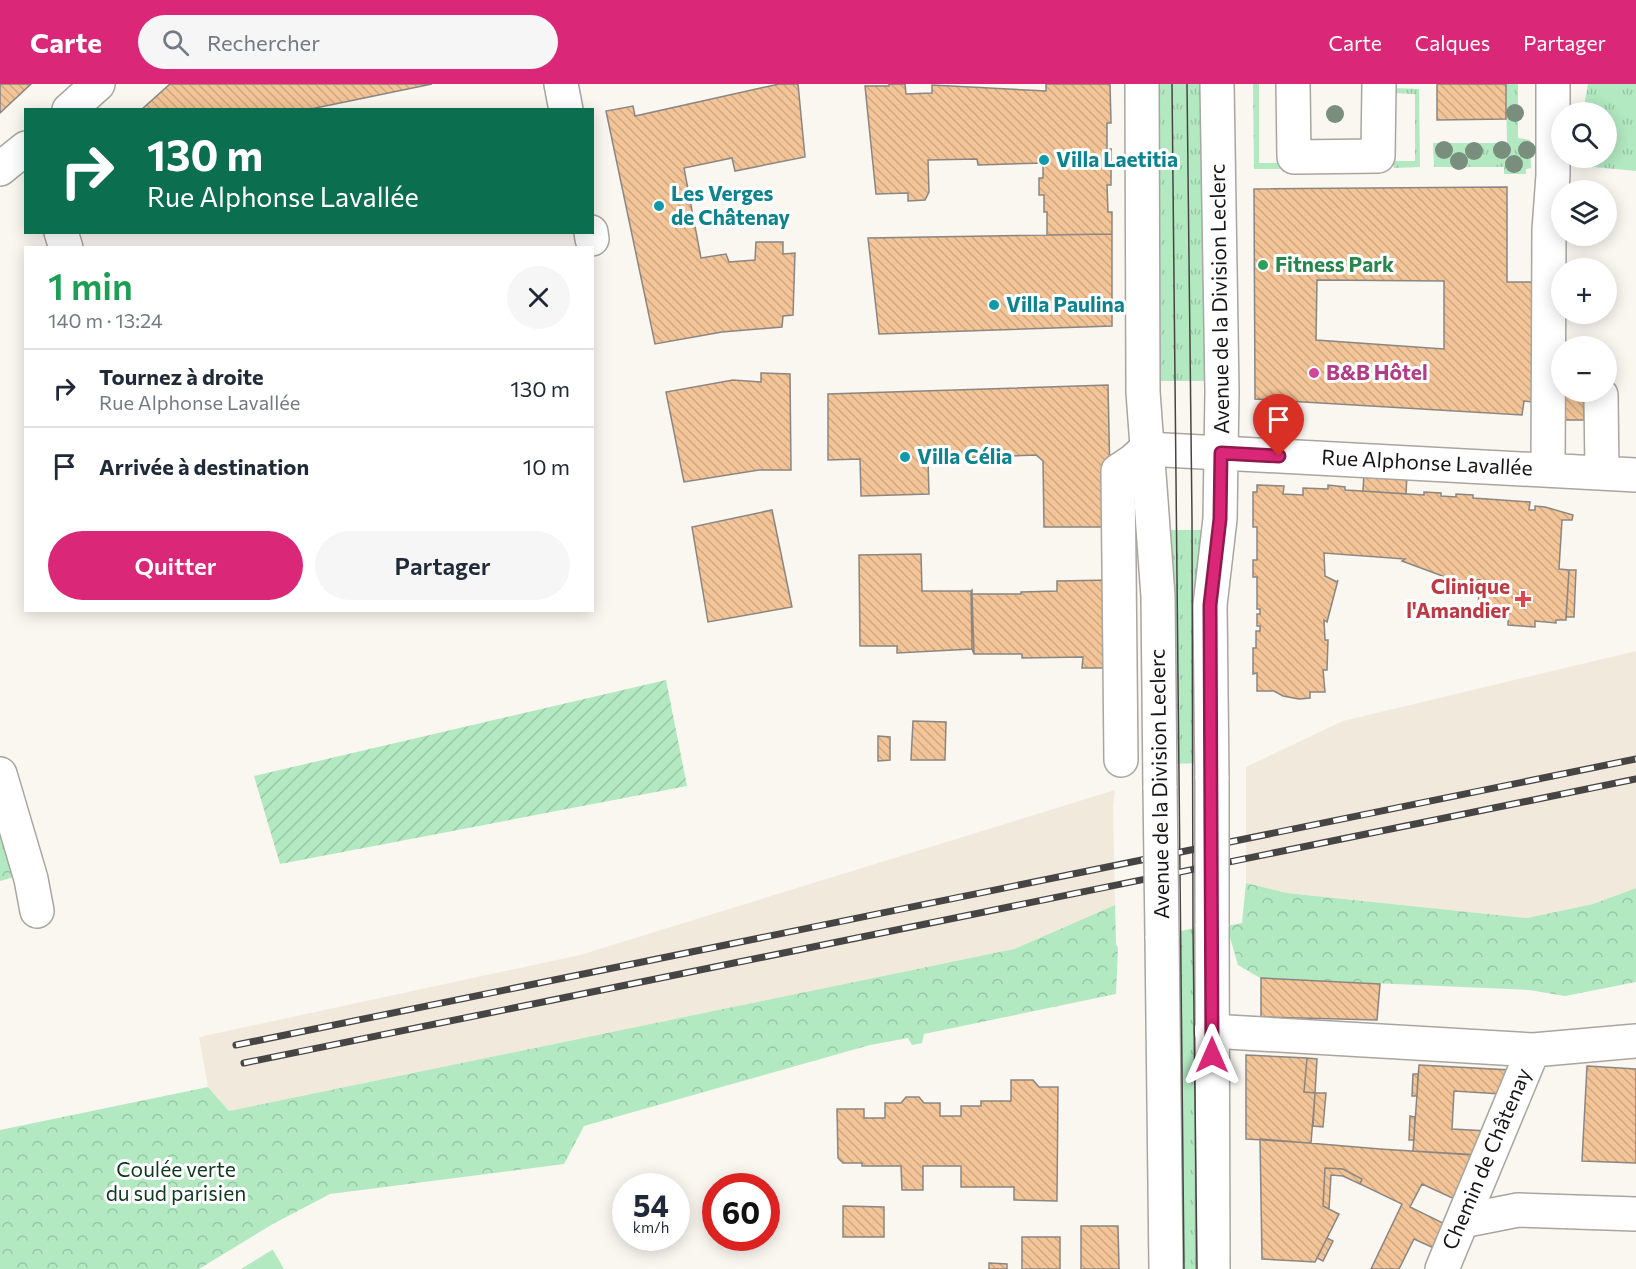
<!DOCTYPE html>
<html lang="fr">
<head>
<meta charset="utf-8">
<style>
	body { margin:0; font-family:Commissioner,sans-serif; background:#f6f6f7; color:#1f2937; height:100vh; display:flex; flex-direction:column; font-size:22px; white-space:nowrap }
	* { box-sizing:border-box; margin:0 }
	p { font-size:20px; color:#747a83 }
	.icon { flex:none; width:33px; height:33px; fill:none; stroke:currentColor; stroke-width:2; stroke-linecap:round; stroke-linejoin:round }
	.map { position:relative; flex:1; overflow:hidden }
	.side { position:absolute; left:24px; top:162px; width:570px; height:366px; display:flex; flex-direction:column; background:#fff; border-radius:0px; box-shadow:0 3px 15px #0003 }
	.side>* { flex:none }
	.guide { position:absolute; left:24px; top:24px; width:570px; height:126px; border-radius:0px; box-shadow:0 3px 15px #0003; background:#0b6e4f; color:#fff; overflow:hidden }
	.buttons { position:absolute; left:1551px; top:18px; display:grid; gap:12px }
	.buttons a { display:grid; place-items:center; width:66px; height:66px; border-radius:50%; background:#fff; box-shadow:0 3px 15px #0003; font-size:30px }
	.speed { position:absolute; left:612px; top:1089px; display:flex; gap:12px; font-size:30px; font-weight:700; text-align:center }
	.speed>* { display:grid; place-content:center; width:78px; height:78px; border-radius:50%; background:#fff; box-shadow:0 3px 15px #0003; line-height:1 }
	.speed small { font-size:15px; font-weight:400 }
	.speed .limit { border:9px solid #d22; background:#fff; color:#111 }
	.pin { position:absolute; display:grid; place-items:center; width:51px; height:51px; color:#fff; margin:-62px -26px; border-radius:50% 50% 50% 0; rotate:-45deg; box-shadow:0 0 6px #0007 }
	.pin .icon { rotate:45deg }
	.me { position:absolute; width:66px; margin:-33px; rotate:0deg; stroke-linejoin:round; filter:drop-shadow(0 0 4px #0008) }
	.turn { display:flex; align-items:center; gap:21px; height:126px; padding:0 24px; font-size:27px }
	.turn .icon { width:78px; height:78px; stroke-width:2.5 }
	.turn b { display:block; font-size:42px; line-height:51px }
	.round { display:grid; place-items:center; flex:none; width:63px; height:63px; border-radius:32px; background:#f6f6f7 }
	.overview { display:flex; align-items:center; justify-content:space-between; height:102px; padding:0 24px }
	h1 { font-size:36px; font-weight:600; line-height:45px; color:#1e9e55 }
	.cta { display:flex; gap:12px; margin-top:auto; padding:12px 24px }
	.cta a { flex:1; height:69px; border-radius:36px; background:#db2777; color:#fff; font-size:24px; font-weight:600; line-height:69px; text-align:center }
	.cta a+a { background:#f6f6f7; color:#1f2937 }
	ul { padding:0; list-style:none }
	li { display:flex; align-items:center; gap:18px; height:78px; padding:0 24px; border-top:2px solid #e0e1e3 }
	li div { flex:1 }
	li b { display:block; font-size:22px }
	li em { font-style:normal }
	header { display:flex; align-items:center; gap:36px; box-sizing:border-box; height:84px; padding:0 30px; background:#db2777; color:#fff }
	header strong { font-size:28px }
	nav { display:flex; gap:33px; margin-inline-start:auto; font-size:21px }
	.search { width:420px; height:54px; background:#f6f6f7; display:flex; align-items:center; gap:15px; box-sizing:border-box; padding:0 21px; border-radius:33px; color:#747a83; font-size:22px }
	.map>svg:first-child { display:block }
	.built { fill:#f2e9dd }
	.grass { fill:url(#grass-tufts) }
	.park { fill:url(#park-crowns) }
	.garden { fill:url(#garden-furrows) }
	.pitch { fill:#b2e9c1 }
	.building { fill:url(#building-back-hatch); stroke:#8b8682; stroke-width:1.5; fill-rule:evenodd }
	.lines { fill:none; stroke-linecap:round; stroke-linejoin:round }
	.minor-casing { stroke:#a9a5a0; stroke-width:36 }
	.major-casing { stroke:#a9a5a0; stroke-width:36 }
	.minor { stroke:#fff; stroke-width:33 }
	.major { stroke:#fff; stroke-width:33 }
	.tram { stroke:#474543; stroke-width:1.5 }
	.rail-casing { stroke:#474543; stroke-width:7 }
	.rail { stroke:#fff; stroke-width:4.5; stroke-dasharray:14; stroke-linecap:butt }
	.major-bridge-casing { stroke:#a9a5a0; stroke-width:36; stroke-linecap:butt }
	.major-bridge { stroke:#fff; stroke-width:33 }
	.tree { fill:#798e7d }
	.route-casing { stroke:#8e194d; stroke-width:15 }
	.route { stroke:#db2777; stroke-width:10 }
	.culture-dot { fill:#0f9aa8; stroke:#fff; stroke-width:2 }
	.leisure-dot { fill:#2e9e5b; stroke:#fff; stroke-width:2 }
	.hotel-dot { fill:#d1479c; stroke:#fff; stroke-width:2 }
	.health-dot { fill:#e0444e; stroke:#fff; stroke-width:2 }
	.labels { text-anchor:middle; stroke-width:6; stroke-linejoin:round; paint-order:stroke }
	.culture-label { font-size:21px; font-weight:bold; fill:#0d838f; stroke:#fff; text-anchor:start }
	.leisure-label { font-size:21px; font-weight:bold; fill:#27864d; stroke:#fff; text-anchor:start }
	.street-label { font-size:21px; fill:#181615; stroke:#fff }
	.hotel-label { font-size:21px; font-weight:bold; fill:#b23c85; stroke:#fff; text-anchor:start }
	.health-label { font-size:21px; font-weight:bold; fill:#be3a42; stroke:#fff; text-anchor:end }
	.park-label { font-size:21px; fill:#0f391f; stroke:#fff }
</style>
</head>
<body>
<header>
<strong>Carte</strong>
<div class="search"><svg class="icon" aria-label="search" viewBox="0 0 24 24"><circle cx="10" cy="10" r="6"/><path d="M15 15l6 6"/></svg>Rechercher</div>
<nav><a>Carte</a><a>Calques</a><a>Partager</a></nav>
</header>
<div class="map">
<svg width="1636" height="1185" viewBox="0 0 1636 1185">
	<defs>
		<pattern id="grass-tufts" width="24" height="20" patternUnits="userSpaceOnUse" patternTransform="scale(1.5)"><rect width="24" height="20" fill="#b2e9c1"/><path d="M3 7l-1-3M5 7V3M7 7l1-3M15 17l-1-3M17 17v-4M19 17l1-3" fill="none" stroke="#98c7a5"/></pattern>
		<pattern id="park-crowns" width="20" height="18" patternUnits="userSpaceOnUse" patternTransform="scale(1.5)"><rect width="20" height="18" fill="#b2e9c1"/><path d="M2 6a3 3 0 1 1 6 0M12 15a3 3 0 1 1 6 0" fill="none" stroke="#98c7a5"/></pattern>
		<pattern id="garden-furrows" width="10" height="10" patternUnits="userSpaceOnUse" patternTransform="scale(1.5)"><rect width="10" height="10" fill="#b2e9c1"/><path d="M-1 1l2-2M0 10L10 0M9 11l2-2" fill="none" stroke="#98c7a5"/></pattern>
		<pattern id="building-back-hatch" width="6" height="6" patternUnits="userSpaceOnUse" patternTransform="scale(1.5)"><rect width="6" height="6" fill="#f2c497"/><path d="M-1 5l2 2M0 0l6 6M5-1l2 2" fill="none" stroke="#cfa881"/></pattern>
	</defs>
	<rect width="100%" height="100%" fill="#faf6f0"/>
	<path class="built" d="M1636,567V804L1593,820L1527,834L1287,809L1246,799V683L1343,637Z
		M1115,706L1113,722L1115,821L1014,865L229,1027L208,1003L199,953L580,871Z"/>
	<path class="grass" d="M1154,0H1205L1208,297H1157Z
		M1253,0H1259V79H1283V85H1254Z
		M1506,0H1518V54L1530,56L1531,84L1526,85V90H1504V83H1434L1433,59H1507Z
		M1588,0H1636V87L1573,81L1574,74H1606V28H1583Z
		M1392,4L1419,5L1420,83L1394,84L1393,77H1415V10L1392,9Z
		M1163,446H1209L1202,679L1171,680Z
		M1203,842L1207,1185H1175L1172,849Z"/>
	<path class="park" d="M0,718L21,791L0,797Z
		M1246,799L1287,809L1527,834L1593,820L1636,804V898L1565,912L1529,906L1260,894L1238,881L1229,850L1227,849L1226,842L1242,839Z
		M1115,821L1116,860L1118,864L1116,910L924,950L922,959L912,961L908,954L870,961L584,1042L564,1080L330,1110L271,1141L199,1185H0V1046L208,1003L229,1027L1014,865Z"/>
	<path class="garden" d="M666,596L687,702L280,780L254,692Z"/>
	<path class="pitch" d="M273,1166L284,1185H241L272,1166Z"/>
	<path class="building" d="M0,0H31L0,29Z
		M170,0H432L306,26H141Z
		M779,0H798L805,73L735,87L732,74L684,84L701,174L726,170L729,178L755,176L756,158H783V170L795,169L793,231L783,232L782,243L722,248L655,260L606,27L633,22L635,32Z
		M889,0H905L906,10L932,9V1L1046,7V0H1110L1111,39H1107V66L1111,65V101H1107L1108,128H1112V150L1047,151V128H1044V111H1039V94H1043V79L978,81L977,75L928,76L929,108L925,116L908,117V109L876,110L865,2H889Z
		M1437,0H1506V35L1437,36Z
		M1507,103V198H1536L1532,318L1524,317L1522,331L1255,315L1254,105ZM1317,196L1444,197V265L1316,256Z
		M1112,150V242L879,250L868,154Z
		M761,289L790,290L791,386H759L684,398L666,308L733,296L761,298Z
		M1108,301L1111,443H1044L1043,377L1036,371L928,375L929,410L861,412L860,375L828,376V310Z
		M1583,309L1584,336H1562V310Z
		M1364,388L1407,391L1406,410L1363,407Z
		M1257,401L1284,402L1283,410L1303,411V404L1328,405V401L1345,403V406L1363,407L1424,411V408L1441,409V412L1456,413V410L1473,411V414L1530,418L1529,426H1535V422L1545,423L1573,431L1572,436H1562L1559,485L1569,486L1566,536H1556V539L1535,537V543L1508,541V536L1477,534L1480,496H1477L1475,504L1402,477L1405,475L1324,469L1325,492L1337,498L1338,496L1327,538L1324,536L1325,556H1328L1327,586H1323L1325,608H1310V614L1299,615L1283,612L1274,607H1257V589L1253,590V564H1256V547H1260V542H1257V530H1260V525H1257V493H1253V476H1257V443H1253V408H1257Z
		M772,426L792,523L708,538L692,443Z
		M921,470L922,507H971L972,565L897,569V562H860L859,471Z
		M1569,486H1576L1574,533H1566Z
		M1111,496L1112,584H1082L1083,573L1022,574V570H974L972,510H1021V508L1057,507V497Z
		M972,506V510L974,570L972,565L971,507Z
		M913,637L946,638L945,676H911Z
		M878,652L890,653V676L878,677Z
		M1261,894L1380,900L1377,936L1261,933Z
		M1246,971L1307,974L1304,1008L1315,1009L1311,1059L1246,1055Z
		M1307,974L1317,975L1315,1009L1304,1008Z
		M1419,981L1510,986L1501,1010L1454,1007L1452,1045L1488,1047L1480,1071L1413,1067Z
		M1587,982L1636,985V1079L1582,1077Z
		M1413,990H1418L1417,1012H1412Z
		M1011,996H1033L1039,1003H1058L1057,1117L1014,1116V1103H961V1082H923V1106H902L901,1082H862V1079H843L838,1074L837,1025H864V1034H885V1019H901L906,1013H919L924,1019H940V1032H961V1022H981V1017H1011Z
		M1315,1009H1326L1323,1043L1313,1042Z
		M1410,1032L1415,1033L1414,1056H1409Z
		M1260,1055L1380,1065L1473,1071L1459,1117L1422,1100L1410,1123L1447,1141L1436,1165L1414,1155L1399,1185H1371L1402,1120L1360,1100L1362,1095L1343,1085L1325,1084L1323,1122L1339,1130L1315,1178L1262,1175Z
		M1325,1084L1343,1085L1362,1095L1360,1100L1343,1092L1331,1091L1329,1125L1323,1122Z
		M843,1122L884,1123V1153H843Z
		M1081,1142H1118L1119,1185H1081Z
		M1022,1153H1060V1185H1022Z
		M1327,1154L1333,1157L1323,1177L1317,1174Z
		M989,1179L1007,1180V1185H989Z"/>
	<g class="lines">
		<g class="minor-casing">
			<path id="minor" d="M561,0L566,26
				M1293,0L1294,73L1378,72L1379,0
				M69,26L98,0
				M0,85L26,64
				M61,148L66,164
				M591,148L592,155
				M1601,311L1602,389
				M1548,386L1549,146L1553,91V0
				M1121,676L1118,387L1133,377L1146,365L1636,391
				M0,690L31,795L37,827
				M1211,947L1533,966L1636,957
				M1462,1137L1518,1126L1636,1130
				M1442,1185L1533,966"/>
		</g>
		<g class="major-casing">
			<path id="major" d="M1142,0L1143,308L1158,512L1160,705
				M1212,695L1210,521L1220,435L1222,307L1217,0
				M1212,840L1213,1185
				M1162,852L1166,1185"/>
		</g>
		<use href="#minor" class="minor"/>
		<use href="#major" class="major"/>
		<path class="tram" d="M1172,0L1184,1185
			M1187,0L1192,435L1193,844L1197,1185"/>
		<g class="rail-casing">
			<path id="rail" d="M236,961L1636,675
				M244,979L1636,695"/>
		</g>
		<use href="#rail" class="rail"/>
		<g class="major-bridge-casing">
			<path id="major-bridge" d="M1212,695V840
				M1160,705L1162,852"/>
		</g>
		<use href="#major-bridge" class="major-bridge"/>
	</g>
	<g class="tree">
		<circle cx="1515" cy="29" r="9"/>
		<circle cx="1335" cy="30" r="9"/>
		<circle cx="1444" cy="66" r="9"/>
		<circle cx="1502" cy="66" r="9"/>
		<circle cx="1527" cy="66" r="9"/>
		<circle cx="1474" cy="67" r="9"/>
		<circle cx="1459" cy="77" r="9"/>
		<circle cx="1514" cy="80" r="9"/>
	</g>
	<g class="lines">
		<g class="route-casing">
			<path id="route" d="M1212,971L1210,521L1220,435L1221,369L1279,372"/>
		</g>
		<use href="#route" class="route"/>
	</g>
	<g class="culture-dot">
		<circle cx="1044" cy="76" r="6"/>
		<circle cx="659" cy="122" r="6"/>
		<circle cx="994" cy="221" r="6"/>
		<circle cx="905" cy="373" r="6"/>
	</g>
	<circle class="leisure-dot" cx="1263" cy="181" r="6"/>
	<circle class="hotel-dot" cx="1314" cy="289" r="6"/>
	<path class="health-dot" d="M1520 506h6v6h6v6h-6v6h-6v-6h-6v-6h6z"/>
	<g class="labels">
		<g class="culture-label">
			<text x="1056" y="83">Villa Laetitia</text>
			<text x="671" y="117">Les Verges<tspan x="671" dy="24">de Châtenay</tspan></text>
			<text x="1006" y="228">Villa Paulina</text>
			<text x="917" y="380">Villa Célia</text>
		</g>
		<g class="leisure-label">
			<text x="1275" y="188">Fitness Park</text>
		</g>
		<g class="street-label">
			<text transform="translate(1220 215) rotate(-91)" y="7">Avenue de la Division Leclerc</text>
			<text transform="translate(1427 379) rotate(3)" y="7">Rue Alphonse Lavallée</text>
			<text transform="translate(1160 700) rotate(-91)" y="7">Avenue de la Division Leclerc</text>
			<text transform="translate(1487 1075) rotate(-67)" y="7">Chemin de Châtenay</text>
		</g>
		<g class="hotel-label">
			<text x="1326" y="296">B&amp;B Hôtel</text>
		</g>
		<g class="health-label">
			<text x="1510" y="510">Clinique<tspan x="1510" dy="24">l'Amandier</tspan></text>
		</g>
		<g class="park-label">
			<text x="176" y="1093">Coulée verte<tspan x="176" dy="24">du sud parisien</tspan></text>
		</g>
	</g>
</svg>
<div class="buttons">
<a><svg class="icon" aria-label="search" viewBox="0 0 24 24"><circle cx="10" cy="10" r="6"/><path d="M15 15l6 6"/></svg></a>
<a><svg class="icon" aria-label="layers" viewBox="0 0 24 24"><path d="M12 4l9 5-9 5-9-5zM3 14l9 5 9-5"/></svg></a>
<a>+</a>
<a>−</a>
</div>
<div class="speed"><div>54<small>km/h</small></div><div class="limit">60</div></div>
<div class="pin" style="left:1279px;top:372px;background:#d93025"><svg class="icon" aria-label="arrive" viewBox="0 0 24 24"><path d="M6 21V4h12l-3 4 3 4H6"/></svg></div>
<svg class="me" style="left:1212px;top:971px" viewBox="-20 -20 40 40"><path d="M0-17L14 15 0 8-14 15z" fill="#db2777" stroke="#fff" stroke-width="4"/></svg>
<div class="guide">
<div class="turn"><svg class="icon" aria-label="right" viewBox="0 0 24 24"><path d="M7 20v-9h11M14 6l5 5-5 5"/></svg><div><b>130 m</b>Rue Alphonse Lavallée</div></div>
</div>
<section class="side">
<div class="overview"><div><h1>1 min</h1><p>140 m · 13:24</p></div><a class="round"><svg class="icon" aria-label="close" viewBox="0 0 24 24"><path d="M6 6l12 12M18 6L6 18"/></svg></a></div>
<ul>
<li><svg class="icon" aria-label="right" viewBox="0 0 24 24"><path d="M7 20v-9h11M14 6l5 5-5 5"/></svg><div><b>Tournez à droite</b><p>Rue Alphonse Lavallée</p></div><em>130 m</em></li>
<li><svg class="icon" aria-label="arrive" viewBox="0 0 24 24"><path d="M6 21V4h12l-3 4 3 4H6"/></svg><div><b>Arrivée à destination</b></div><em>10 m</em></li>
</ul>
<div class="cta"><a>Quitter</a><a>Partager</a></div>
</section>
</div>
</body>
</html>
